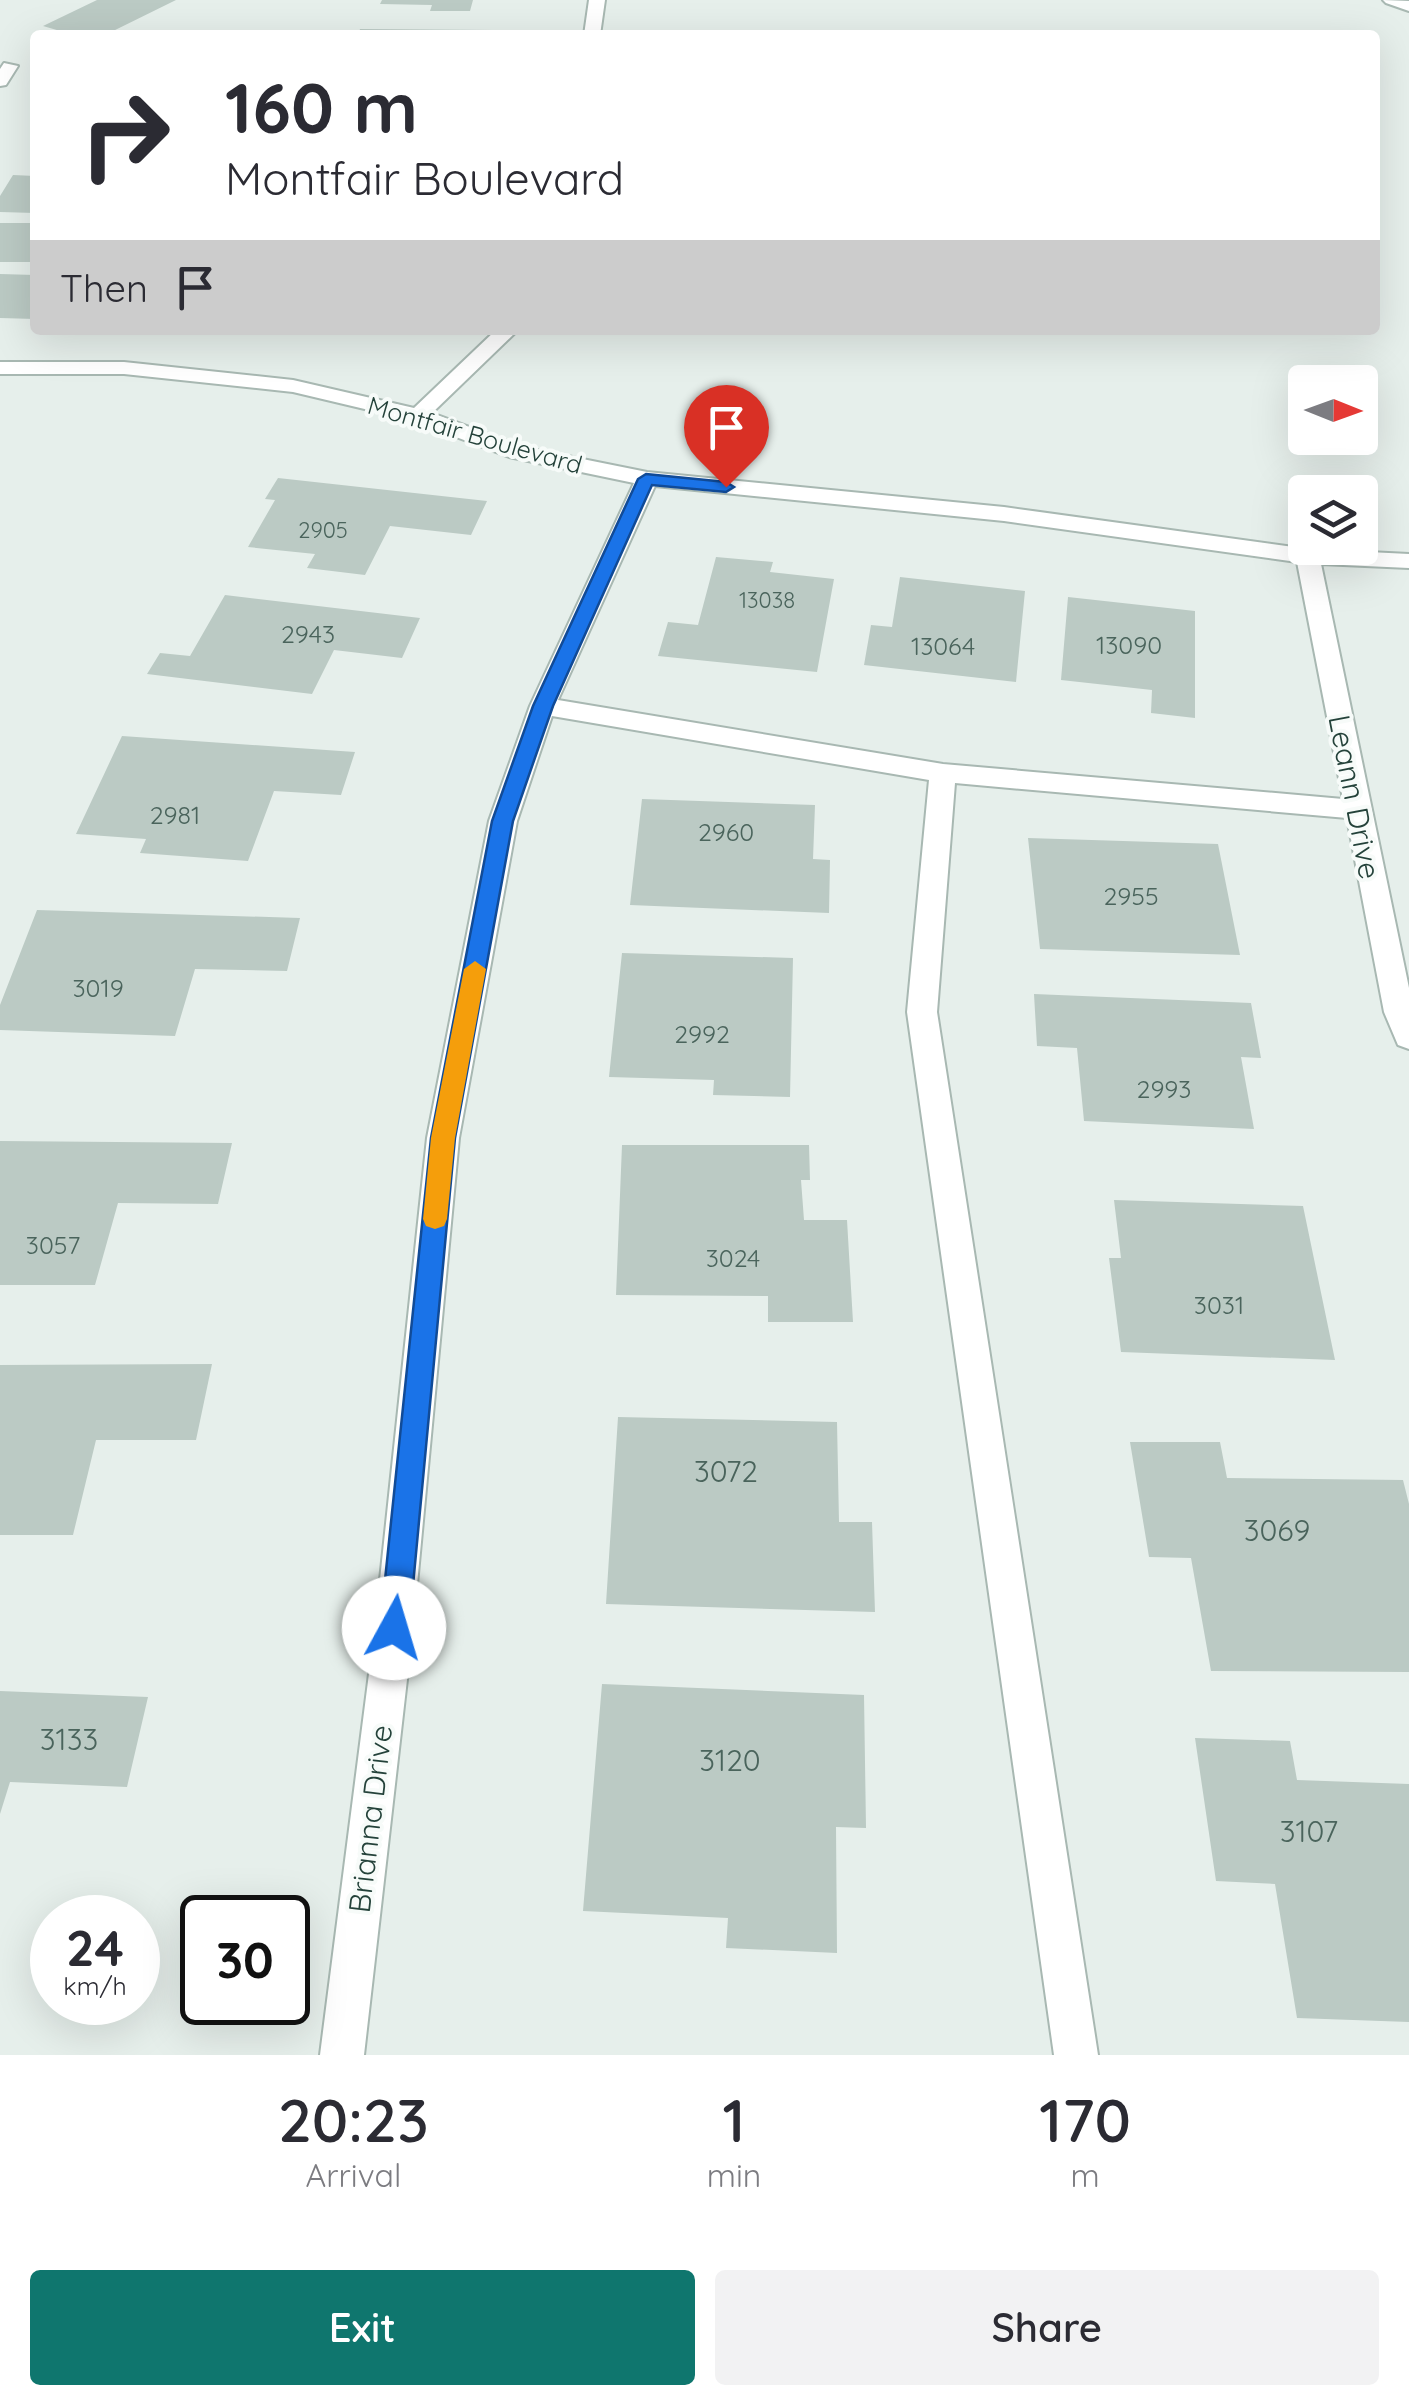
<!DOCTYPE html>
<html lang="en">
<head>
<meta charset="utf-8">
<style>
	body { margin:0; font-family:Quicksand,sans-serif; background:#f2f2f3; color:#2b2b33; height:100vh; display:flex; flex-direction:column; font-size:38px; white-space:nowrap }
	* { box-sizing:border-box; margin:0 }
	p { font-size:32px; color:#7c7c81 }
	.icon { flex:none; width:55px; height:55px; fill:none; stroke:currentColor; stroke-width:2; stroke-linecap:round; stroke-linejoin:round }
	.map { position:relative; height:2055px; overflow:hidden }
	.panel { display:flex; flex-direction:column; background:#fff; flex:1 }
	.panel>* { flex:none }
	.banner { position:absolute; left:30px; top:30px; width:1350px; height:305px; border-radius:10px; box-shadow:0 10px 40px #0002; background:#fff; color:#2b2b33; overflow:hidden }
	.needle { width:65px; rotate:91deg }
	.tools { position:absolute; left:1288px; top:365px; display:grid; gap:20px }
	.tools a { display:grid; place-items:center; width:90px; height:90px; border-radius:10px; background:#fff; box-shadow:0 10px 40px #0002; font-size:50px }
	.speed { position:absolute; left:30px; top:1895px; display:flex; gap:20px; font-size:50px; font-weight:700; text-align:center }
	.speed>* { display:grid; place-content:center; width:130px; height:130px; border-radius:50%; background:#fff; box-shadow:0 10px 40px #0002; line-height:1 }
	.speed small { font-size:25px; font-weight:400 }
	.speed .limit { border:5px solid #111; border-radius:15px; background:#fff; color:#111 }
	.pin { position:absolute; display:grid; place-items:center; width:85px; height:85px; color:#fff; margin:-102px -42px; border-radius:50% 50% 50% 0; rotate:-45deg; box-shadow:0 0 10px #0007 }
	.pin .icon { rotate:45deg }
	.me { position:absolute; width:110px; margin:-55px; rotate:6deg; stroke-linejoin:round; filter:drop-shadow(0 0 8px #0008) }
	.turn { display:flex; align-items:center; gap:35px; height:210px; padding:0 30px; font-size:45px }
	.turn .icon { width:130px; height:130px; stroke-width:2.5 }
	.turn b { display:block; font-size:70px; line-height:85px }
	.then { display:flex; align-items:center; height:95px; padding:0 30px; background:#0003; gap:20px; font-size:38px }
	.eta { display:flex; justify-content:space-evenly; align-items:center; height:170px; text-align:center }
	.eta b { font-size:60px; font-weight:600; line-height:70px }
	.button { display:flex; gap:20px; margin-top:auto; padding:20px 30px }
	.button a { flex:1; height:115px; border-radius:10px; background:#0f766e; color:#fff; font-size:40px; font-weight:600; line-height:115px; text-align:center }
	.button a+a { background:#f2f2f3; color:#2b2b33 }
	.map>svg:first-child { display:block }
	.building { fill:#bbcac4 }
	.lines { fill:none; stroke-linecap:round; stroke-linejoin:round }
	.minor-casing { stroke:#a8b8b2; stroke-width:4 }
	.minor { fill:#fff; fill-rule:evenodd }
	.route { fill:#1a73e8; stroke:#114b97; stroke-width:2.5 }
	.slow { fill:#f59e0b }
	.labels { text-anchor:middle; stroke-width:8; stroke-linejoin:round; paint-order:stroke }
	.far-number-label { font-size:22px; fill:#4a645c }
	.far-street-label { font-size:25px; fill:#24423a; stroke:#f7fbf9 }
	.number-label { font-size:25px; fill:#4a645c }
	.street-label { font-size:30px; fill:#24423a; stroke:#f7fbf9 }
	.near-number-label { font-size:30px; fill:#4a645c }
</style>
</head>
<body>
<div class="map">
<svg width="1409" height="2055" viewBox="0 0 1409 2055">
	<rect width="100%" height="100%" fill="#e6efeb"/>
	<path class="building" d="M97,0H176L105,35H74L43,26Z
		M382,0H473L470,11H430L432,5L380,4Z
		M360,29L493,30L492,35H358Z
		M13,175L35,176V213L0,212V196Z
		M0,223H35V262H0Z
		M0,274L35,275V319L0,318Z
		M278,478L487,501L471,535L390,526L365,575L307,568L315,554L248,547L275,500L265,499Z
		M716,557L773,562L770,572L834,579L817,672L658,656L668,622L698,625Z
		M900,577L1025,591L1016,682L864,665L871,625L892,627Z
		M225,595L420,618L402,658L334,650L312,694L147,674L160,653L190,656Z
		M1068,597L1195,611V718L1151,713L1152,690L1061,680Z
		M122,736L355,752L341,795L274,791L248,861L140,853L146,839L76,834Z
		M642,799L815,805L813,859L830,860L829,913L630,905Z
		M1028,838L1218,844L1240,955L1040,949Z
		M37,910L300,918L287,971L195,969L175,1036L0,1030V1005Z
		M622,953L793,958L790,1097L713,1095L714,1080L609,1077Z
		M1034,994L1251,1003L1261,1058L1241,1057L1254,1129L1084,1121L1077,1048L1037,1046Z
		M0,1141L232,1143L218,1204L118,1203L95,1285H0Z
		M622,1145H809L810,1180H801L804,1220H847L853,1322H768V1296L616,1295Z
		M1114,1200L1303,1206L1335,1360L1121,1352L1109,1258H1121Z
		M212,1364L196,1440H96L73,1535H0V1365Z
		M618,1417L837,1422L839,1522H872L875,1612L606,1604Z
		M1130,1442H1220L1227,1478L1403,1480L1409,1504V1672L1211,1671L1191,1558L1149,1557Z
		M602,1684L864,1695L866,1828L836,1827L837,1953L726,1948L728,1918L583,1911Z
		M0,1691L148,1697L127,1787L10,1782L0,1814Z
		M1195,1738L1290,1741L1297,1780L1409,1784V2022L1297,2018L1275,1884L1216,1881Z"/>
	<g class="lines">
		<g class="minor-casing">
			<path id="minor" d="M589,0H605L600,35H584Z
				M1383,0L1409,1V11L1386,3Z
				M4,63L18,66L6,85L0,86V69Z
				M496,330H518L432,413L523,447L647,472L1004,507L1308,549L1409,554V568L1321,564L1409,988V1049L1398,1045L1384,1012L1347,818L955,783L937,1012L1098,2055H1054L907,1012L929,780L552,716L517,821L459,1138L413,1627L364,2055H320L375,1627L427,1138L489,821L530,706L634,483L509,457L411,420L293,392L124,374H0V362H124L293,380L414,408ZM655,486L1004,521L1297,562L1343,799L943,764L558,700Z"/>
		</g>
		<use href="#minor" class="minor"/>
	</g>
	<path class="route" d="M646,474L726,482L734,487L726,492L652,485L553,706L513,821L455,1138L409,1628L405,1638L394,1642L384,1638L380,1628L431,1138L492,821L533,706L638,479Z"/>
	<path class="slow" d="M475,961L486,969L455,1138L447,1219L444,1226L435,1229L426,1226L423,1219L431,1138L464,969Z"/>
	<g class="labels">
		<g class="far-number-label">
			<text x="323" y="538">2905</text>
			<text x="767" y="608">13038</text>
		</g>
		<g class="far-street-label">
			<text transform="translate(475 435) rotate(16)" y="9">Montfair Boulevard</text>
		</g>
		<g class="number-label">
			<text x="308" y="643">2943</text>
			<text x="1129" y="654">13090</text>
			<text x="943" y="655">13064</text>
			<text x="175" y="824">2981</text>
			<text x="726" y="841">2960</text>
			<text x="1131" y="905">2955</text>
			<text x="98" y="997">3019</text>
			<text x="702" y="1043">2992</text>
			<text x="1164" y="1098">2993</text>
			<text x="53" y="1254">3057</text>
			<text x="733" y="1267">3024</text>
			<text x="1219" y="1314">3031</text>
		</g>
		<g class="street-label">
			<text transform="translate(1354 797) rotate(79)" y="10">Leann Drive</text>
			<text transform="translate(371 1819) rotate(-83)" y="10">Brianna Drive</text>
		</g>
		<g class="near-number-label">
			<text x="726" y="1482">3072</text>
			<text x="1277" y="1541">3069</text>
			<text x="69" y="1750">3133</text>
			<text x="730" y="1771">3120</text>
			<text x="1309" y="1842">3107</text>
		</g>
	</g>
</svg>
<div class="tools">
<a><svg class="needle" viewBox="-14 -14 28 28"><path d="M0-13l5 13h-10z" fill="#e53935"/><path d="M0 13l5-13h-10z" fill="#7c7c81"/></svg></a>
<a><svg class="icon" aria-label="layers" viewBox="0 0 24 24"><path d="M12 4l9 5-9 5-9-5zM3 14l9 5 9-5"/></svg></a>
</div>
<div class="speed"><div>24<small>km/h</small></div><div class="limit">30</div></div>
<div class="pin" style="left:726px;top:487px;background:#d93025"><svg class="icon" aria-label="arrive" viewBox="0 0 24 24"><path d="M6 21V4h12l-3 4 3 4H6"/></svg></div>
<svg class="me" style="left:394px;top:1628px" viewBox="-20 -20 40 40"><circle r="19" fill="#fff"/><path d="M0-13L10 11 0 6-10 11z" fill="#1a73e8"/></svg>
<div class="banner">
<div class="turn"><svg class="icon" aria-label="right" viewBox="0 0 24 24"><path d="M7 20v-9h11M14 6l5 5-5 5"/></svg><div><b>160 m</b>Montfair Boulevard</div></div>
<div class="then">Then<svg class="icon" aria-label="arrive" viewBox="0 0 24 24"><path d="M6 21V4h12l-3 4 3 4H6"/></svg></div>
</div>
</div>
<section class="panel">
<div class="eta">
<div><b>20:23</b><p>Arrival</p></div>
<div><b>1</b><p>min</p></div>
<div><b>170</b><p>m</p></div>
</div>
<div class="button"><a>Exit</a><a>Share</a></div>
</section>
</body>
</html>
